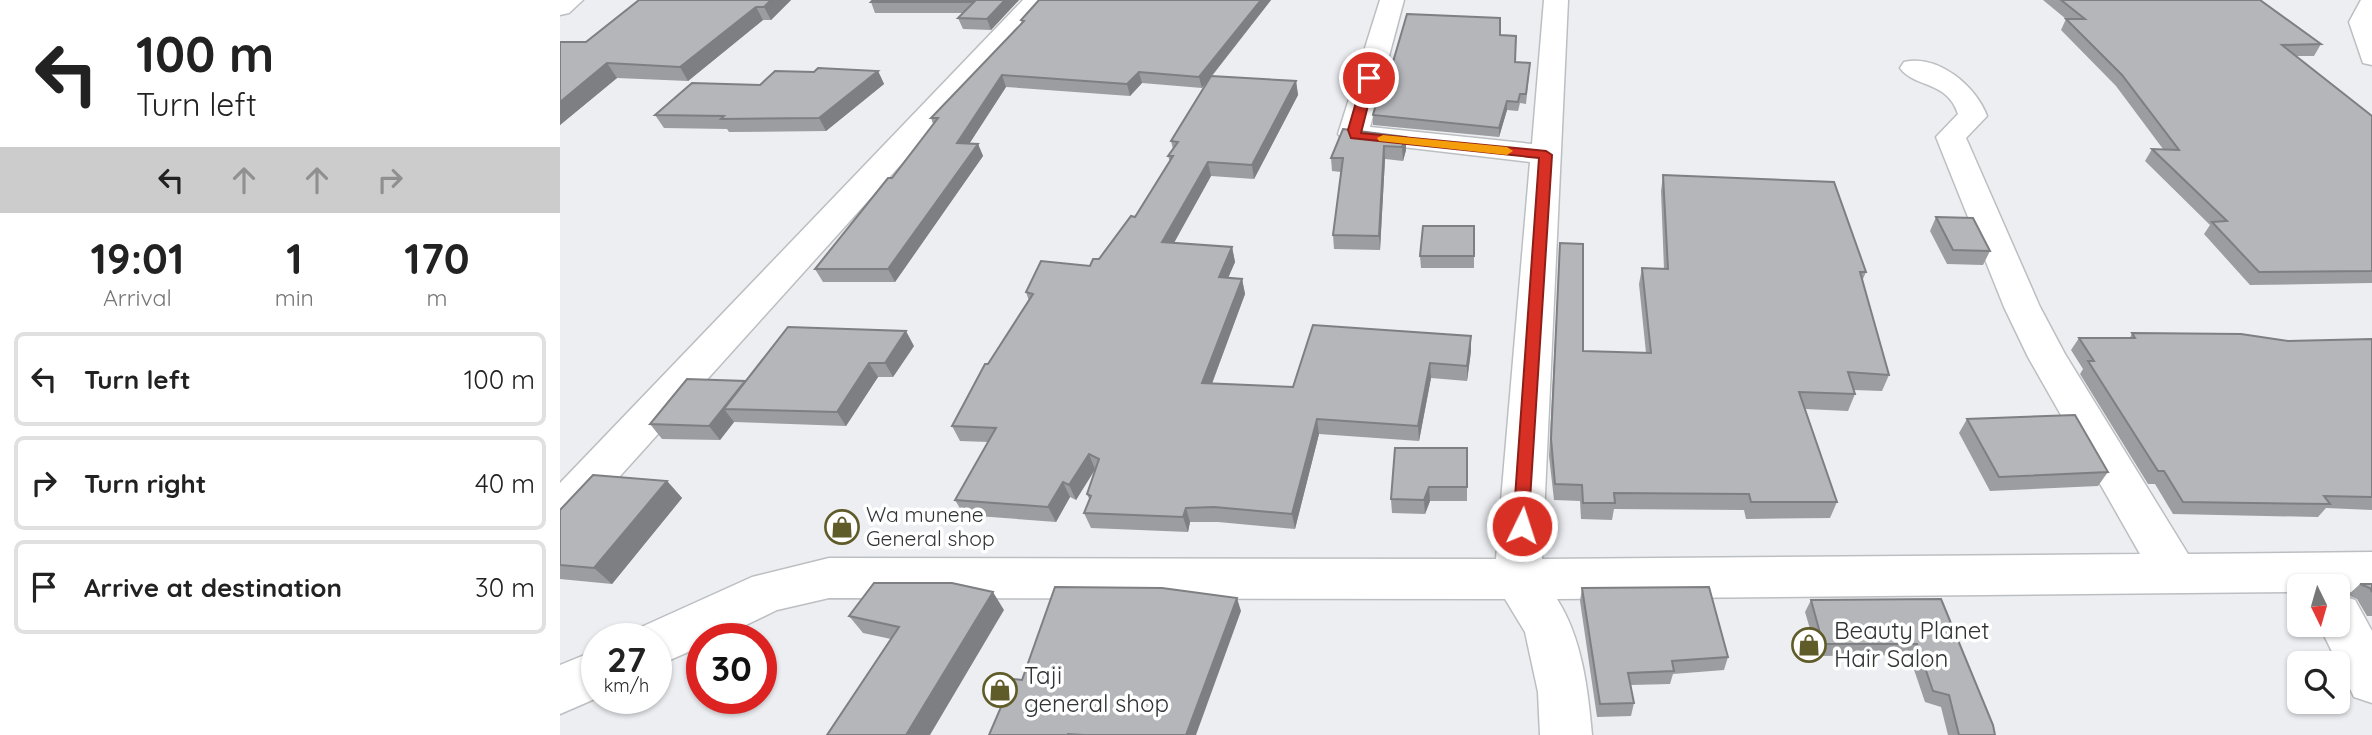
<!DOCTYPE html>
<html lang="en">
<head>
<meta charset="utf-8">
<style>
	body { margin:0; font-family:Quicksand,sans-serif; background:#f2f2f2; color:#222; height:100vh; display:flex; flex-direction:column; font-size:26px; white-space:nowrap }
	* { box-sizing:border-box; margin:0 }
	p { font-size:23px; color:#767676 }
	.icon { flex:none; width:38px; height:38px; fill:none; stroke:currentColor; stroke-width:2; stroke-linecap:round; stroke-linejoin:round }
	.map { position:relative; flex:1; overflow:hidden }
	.side { display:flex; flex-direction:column; background:#fff; width:560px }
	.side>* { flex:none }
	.guide { background:#fff; color:#222; overflow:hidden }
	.needle { width:46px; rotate:175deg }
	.buttons { position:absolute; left:1727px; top:574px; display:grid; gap:14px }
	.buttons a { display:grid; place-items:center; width:63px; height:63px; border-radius:10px; background:#fff; box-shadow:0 2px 5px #0004; font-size:35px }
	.speed { position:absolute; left:21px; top:623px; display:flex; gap:14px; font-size:35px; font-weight:700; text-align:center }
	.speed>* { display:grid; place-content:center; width:91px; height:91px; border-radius:50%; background:#fff; box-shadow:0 2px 5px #0004; line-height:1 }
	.speed small { font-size:18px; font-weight:400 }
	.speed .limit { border:10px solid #d22; background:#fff; color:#111 }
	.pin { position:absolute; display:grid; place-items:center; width:60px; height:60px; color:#fff; margin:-30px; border:4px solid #fff; border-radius:50%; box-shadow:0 2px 7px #0007 }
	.me { position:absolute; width:77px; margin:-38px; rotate:4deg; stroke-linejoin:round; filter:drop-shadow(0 0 5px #0008) }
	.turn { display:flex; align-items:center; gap:24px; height:147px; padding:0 21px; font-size:32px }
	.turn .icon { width:91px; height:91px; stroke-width:2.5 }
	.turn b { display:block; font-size:49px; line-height:60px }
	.lanes { display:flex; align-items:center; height:66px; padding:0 21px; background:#0003; justify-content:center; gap:35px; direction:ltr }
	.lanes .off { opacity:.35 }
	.eta { display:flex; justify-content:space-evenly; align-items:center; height:119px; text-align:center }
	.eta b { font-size:42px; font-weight:700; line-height:49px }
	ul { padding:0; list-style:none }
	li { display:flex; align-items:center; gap:21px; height:94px; margin:0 14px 10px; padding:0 7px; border:4px solid #e0e0e0; border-radius:10px }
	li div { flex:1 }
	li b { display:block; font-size:26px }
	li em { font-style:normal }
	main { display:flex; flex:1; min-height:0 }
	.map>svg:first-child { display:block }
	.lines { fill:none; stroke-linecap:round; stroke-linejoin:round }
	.minor-casing { stroke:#bcbfc2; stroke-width:3 }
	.minor { fill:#fff; fill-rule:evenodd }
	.wall { fill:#9b9da0 }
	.shaded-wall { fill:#7e7f82 }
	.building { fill:#b4b6ba; stroke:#7e7f82; stroke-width:2 }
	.route { fill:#d93025; stroke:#8d1f18; stroke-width:2 }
	.slow { fill:#f59e0b }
	.labels { text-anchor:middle; stroke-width:7; stroke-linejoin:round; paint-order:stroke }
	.poi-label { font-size:21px; fill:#323335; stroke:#fff; text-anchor:start }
	.near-poi-label { font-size:24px; fill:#323335; stroke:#fff; text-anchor:start }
</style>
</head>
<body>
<main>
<section class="side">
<div class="guide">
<div class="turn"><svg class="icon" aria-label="left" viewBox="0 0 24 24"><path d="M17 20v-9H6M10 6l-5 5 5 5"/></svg><div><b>100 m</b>Turn left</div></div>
<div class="lanes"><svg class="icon" aria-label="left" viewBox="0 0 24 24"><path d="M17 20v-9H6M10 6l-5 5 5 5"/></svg><svg class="icon off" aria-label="ahead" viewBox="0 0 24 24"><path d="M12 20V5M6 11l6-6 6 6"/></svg><svg class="icon off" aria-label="ahead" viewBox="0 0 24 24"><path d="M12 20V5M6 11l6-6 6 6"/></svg><svg class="icon off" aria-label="right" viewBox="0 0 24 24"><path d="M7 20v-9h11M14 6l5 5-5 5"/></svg></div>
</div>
<div class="eta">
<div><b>19:01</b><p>Arrival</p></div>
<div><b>1</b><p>min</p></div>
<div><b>170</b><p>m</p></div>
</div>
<ul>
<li><svg class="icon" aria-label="left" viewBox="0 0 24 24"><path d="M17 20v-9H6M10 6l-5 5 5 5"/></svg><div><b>Turn left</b></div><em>100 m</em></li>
<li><svg class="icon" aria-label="right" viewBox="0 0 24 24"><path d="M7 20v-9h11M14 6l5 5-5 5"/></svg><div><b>Turn right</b></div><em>40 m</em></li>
<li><svg class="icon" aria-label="arrive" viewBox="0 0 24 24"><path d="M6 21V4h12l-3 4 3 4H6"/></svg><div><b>Arrive at destination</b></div><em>30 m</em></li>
</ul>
</section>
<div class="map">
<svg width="1812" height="735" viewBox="0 0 1812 735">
	<rect width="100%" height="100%" fill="#eceef2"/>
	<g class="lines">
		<g class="minor-casing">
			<path id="minor" d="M0,0H23L9,13L0,15Z
				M463,0H489L16,525L0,530V483Z
				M820,0H844L810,127L972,144L984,0H1008L982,559L1580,554L1468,357L1444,307L1376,137L1398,114C1387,80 1354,88 1340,68L1344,62C1378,54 1416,86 1427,116L1406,138L1480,307L1505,354L1628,554L1812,552V592H1778V586H1740V592L997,599C1022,638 1028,689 1032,735H980L978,692L965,632L945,599L269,598L217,610L157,639H142V646L96,666V639H74L79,628L192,577L269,558L936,559L970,162L783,140L778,134Z
				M1801,0H1812V65L1803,63L1789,22Z
				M1778,594L1795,600L1812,631V703L1794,697L1759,625H1778Z
				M37,650V698L0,714V665Z"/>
		</g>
		<use href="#minor" class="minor"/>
	</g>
	<path class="wall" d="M79,0H231L211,20H203L128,81L57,78L0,125V42H26Z
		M459,0L431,30L403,29L398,18L403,13H315L311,2Z
		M479,0H711L652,76L736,81L738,95L694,179L651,176L614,243L672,247L675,262L668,278L682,279L685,294L652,384L733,387L911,351L907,381L871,378L859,441L759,434L735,529L658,522H630L628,532L531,528L524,513L530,501L527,494L535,470L516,500L510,497L496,522L404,515L395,500L428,442L400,441L392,426L428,364L469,301L466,292L530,266L539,259L575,217L610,162L608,156L613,149L611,141L649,78L642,88L582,83L570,96L446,87L409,144H418L423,156L335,282H263L255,269L332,178L373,124L371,118L462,24L461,20Z
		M1483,0H1700L1761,44L1754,56H1736L1812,116V283L1690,285L1644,234L1650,225L1585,161L1592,149H1603L1556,86L1501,30L1506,19Z
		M940,35L955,62L970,63L966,104L960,103L958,111L947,110L939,137L813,125V115Z
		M318,71L324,84L266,131L169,132L167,129L104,128L95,115L200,85L254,72Z
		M846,137V150L843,161L825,159L820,250L774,249L773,235L781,172L772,171L771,158Z
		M1103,175L1306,272L1302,281L1329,375L1322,391L1294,390L1295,394L1288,411L1245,409L1277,502L1270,518L1186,519L1184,510L1054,509L1052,520L1021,519L1020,501L994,500L989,456L1000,243L1023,351L1086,353L1079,284L1082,268L1104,269L1101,191Z
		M1376,217L1430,251L1423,265L1387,264L1370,231Z
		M914,226V268H861L860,256Z
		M1572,333L1728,341L1812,339V510L1766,508L1758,517L1613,514L1595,484H1588L1520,374L1523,369L1511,350L1519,338H1570Z
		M354,346L333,377H318L286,426L174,422L160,440L102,439L90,424L185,381Z
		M1407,419L1548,472L1538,486L1430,491L1399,433Z
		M907,448V501H870L865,514L832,513L831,499Z
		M107,481L122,498L52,584L0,579V510Z
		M1775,581L1783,593L1778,597V586H1770Z
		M1800,584H1812V616H1807L1797,599L1788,595Z
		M1022,588L1168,657L1164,670L1113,674L1110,684L1071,685L1074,703L1071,716L1037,717L1020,601Z
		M1381,599L1435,735H1388L1381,707L1365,702L1349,655L1258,656L1245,612L1251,600Z
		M444,610L331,639L303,633L289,616Z"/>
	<path class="shaded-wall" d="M211,0H231L211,20L204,7Z
		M445,0H459L431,30L427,19Z
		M701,0H711L642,88L639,77Z
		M196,7L203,20L128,81L120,67Z
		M47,63L57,78L0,125V102Z
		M318,71L324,84L266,131L259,118Z
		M579,72L582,83L570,96L567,84Z
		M442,75L446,87L402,155L397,143Z
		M736,81L738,95L694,179L692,165Z
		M947,101V110L939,137V128Z
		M846,137V150L843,161L842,147Z
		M418,144L423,156L335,282L328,269Z
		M824,146L825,159L820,250L819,236Z
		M648,162L651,176L606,257L602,242Z
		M672,247L675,262L662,292L659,277Z
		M682,279L685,294L646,399L642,383Z
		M346,331L354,346L333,377L325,363Z
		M911,336V351L907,381V366Z
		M309,363L318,377L286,426L277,412Z
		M870,363L871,378L859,441L858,426Z
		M185,381L164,409L174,422L160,440L149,426Z
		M757,419L759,434L735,529L732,514Z
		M529,454L535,469L516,500L509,485Z
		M107,481L122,498L52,584L34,568Z
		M503,482L510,497L496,522L488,507Z
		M869,487L870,501L865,514L864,500Z
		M626,508L630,522L628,532L623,517Z
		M433,592L444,610L370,735H346Z
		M677,598L681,611L636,735H626Z"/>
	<path class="building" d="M79,0H211L204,7H196L120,67L47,63L0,102V42H26Z
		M313,0H445L427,19L398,18L414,2H311Z
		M479,0H701L639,77L579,72L567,84L442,75L397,143L418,144L328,269H255L328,178H332L378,118H371L464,21L461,20Z
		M1501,0H1700L1761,44L1722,45L1812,116V271L1699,272L1652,222L1667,221L1592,149L1619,150L1562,75L1506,19H1525Z
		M847,14L940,18V35L956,36L955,62L970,63L966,94H960L958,102L947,101L939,128L813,115L823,79H828Z
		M258,68L318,71L259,118L161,119L164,116L95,115L132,83L200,85L215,71L254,72Z
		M651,76L736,81L692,165L648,162L602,242L672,247L659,277L682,279L642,383L733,387L753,325L911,336L907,366L870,363L858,426L757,419L732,514L654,507L626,508L623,517L524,513L531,496L527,494L539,459L529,454L509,485L503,482L488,507L395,500L436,428L392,426L425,364H428L473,294L466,292L481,261L530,266L533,259H539L571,216L575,217L613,156H608L618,142L611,141Z
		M783,129L846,137L842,147L824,146L819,236L773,235L783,158H771Z
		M1103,175L1274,182L1306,272H1300L1329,375L1288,372L1295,394L1239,392L1277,502H1191L1189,494L1054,493L1055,503H1023L1022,485L995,484L991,439L1000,243L1023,244V351L1091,353L1082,268L1108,269Z
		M1376,217L1413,218L1430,251L1393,250Z
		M863,226H914V256H860Z
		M228,327L346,331L325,363H309L277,412L164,409Z
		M1572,333L1681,334L1728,341L1812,339V497L1764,496L1770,504L1623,502L1604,471H1598L1528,361H1534L1519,338H1575Z
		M127,379L185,381L149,426L90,424Z
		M1515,415L1548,472L1439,477L1407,419Z
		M835,448H907V487H869L864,500L831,499Z
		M33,475L107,481L34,568L0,565V510Z
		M1775,581H1783V593Z
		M314,583H392L433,592L346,735H267L339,627L289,616Z
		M1800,584H1812V592L1810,588Z
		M495,587L602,588L677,598L626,735H524L508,734V735H429L453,679L462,680Z
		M1149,587L1168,657L1112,661L1114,671L1068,673L1074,703L1040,704L1022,588Z
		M1381,599L1433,725L1435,735H1399L1389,695L1373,691L1357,644H1263L1251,600Z"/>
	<path class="route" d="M809,74L815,78L801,133L986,151L992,155L968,531L962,533L953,526L979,158L791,138L788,130L803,78Z"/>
	<path class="slow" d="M823,135L947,147L953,151L947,155L819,141L817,138Z"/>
	<defs>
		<g id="shop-ring" transform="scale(1.75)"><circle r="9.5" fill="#fff" stroke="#605c29" stroke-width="1.5"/><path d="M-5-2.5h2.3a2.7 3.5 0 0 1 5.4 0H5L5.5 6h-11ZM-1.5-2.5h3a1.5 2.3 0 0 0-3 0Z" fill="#605c29"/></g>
	</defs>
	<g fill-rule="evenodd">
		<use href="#shop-ring" x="282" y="527"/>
		<use href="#shop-ring" x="1249" y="645"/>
		<use href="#shop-ring" x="440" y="690"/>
	</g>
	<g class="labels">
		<g class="poi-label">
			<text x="306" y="522">Wa munene<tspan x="306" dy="24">General shop</tspan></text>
		</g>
		<g class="near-poi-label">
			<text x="1274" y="639">Beauty Planet<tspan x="1274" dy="28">Hair Salon</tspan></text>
			<text x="464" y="684">Taji<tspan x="464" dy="28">general shop</tspan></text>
		</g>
	</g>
</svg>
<div class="buttons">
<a><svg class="needle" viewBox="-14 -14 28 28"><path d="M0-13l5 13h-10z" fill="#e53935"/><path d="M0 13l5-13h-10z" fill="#767676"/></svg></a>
<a><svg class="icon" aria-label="search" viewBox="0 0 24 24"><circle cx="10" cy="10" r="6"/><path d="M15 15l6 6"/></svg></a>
</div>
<div class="speed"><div>27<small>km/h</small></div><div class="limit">30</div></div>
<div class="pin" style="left:809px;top:78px;background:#d93025"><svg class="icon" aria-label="arrive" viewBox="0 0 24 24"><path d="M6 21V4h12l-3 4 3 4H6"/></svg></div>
<svg class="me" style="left:962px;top:526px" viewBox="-20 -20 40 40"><circle r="17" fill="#d93025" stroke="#fff" stroke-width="3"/><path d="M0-11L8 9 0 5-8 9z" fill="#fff"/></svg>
</div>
</main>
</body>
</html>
